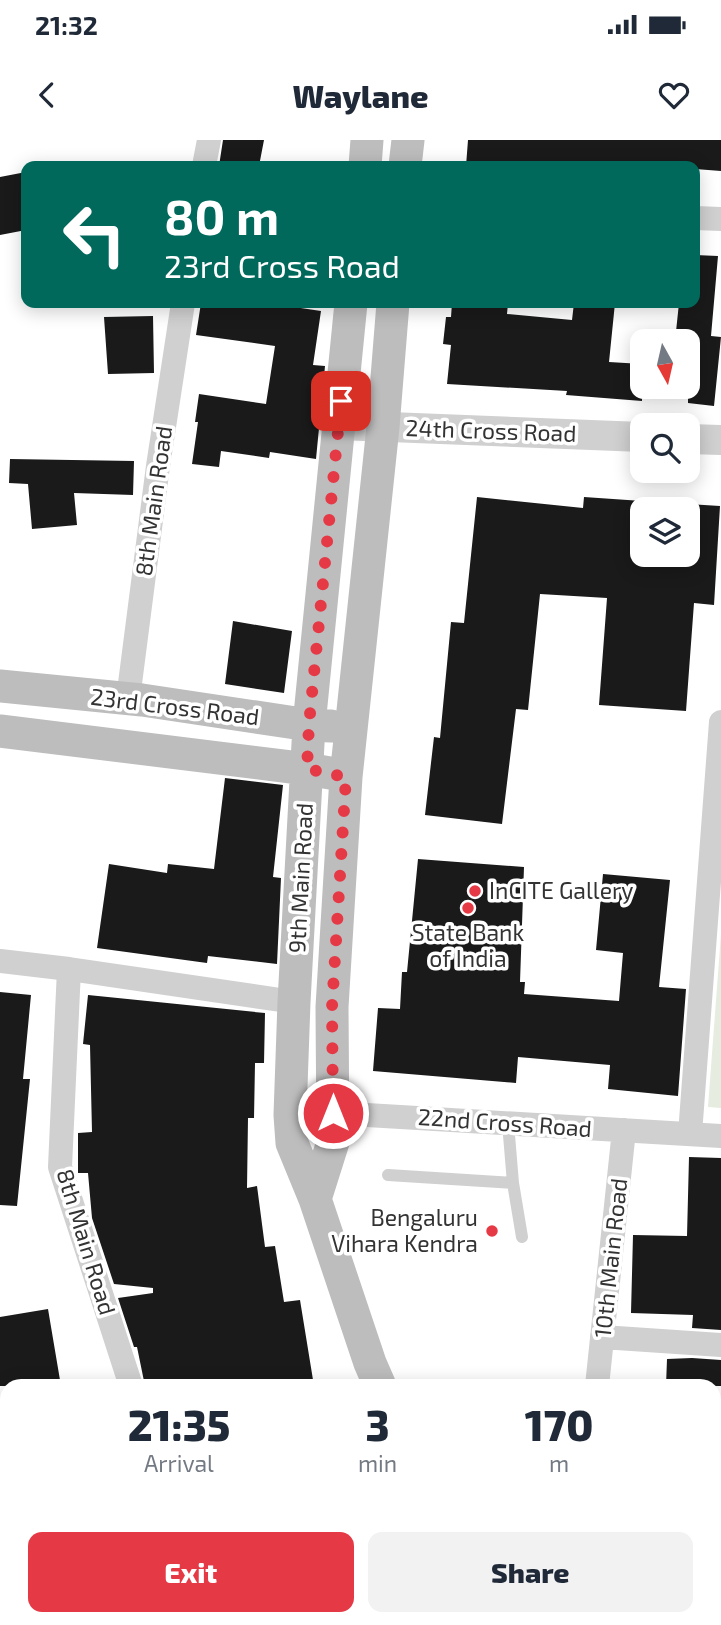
<!DOCTYPE html>
<html lang="en">
<head>
<meta charset="utf-8">
<style>
	body { margin:0; font-family:"Exo 2",sans-serif; background:#f2f2f3; color:#1f2937; height:100vh; display:flex; flex-direction:column; font-size:26px; white-space:nowrap }
	* { box-sizing:border-box; margin:0 }
	p { font-size:23px; color:#747a83 }
	.icon { flex:none; width:38px; height:38px; fill:none; stroke:currentColor; stroke-width:2; stroke-linecap:round; stroke-linejoin:round }
	.map { position:relative; flex:1; overflow:hidden }
	.sheet { position:absolute; left:0px; top:1239px; width:721px; height:247px; display:flex; flex-direction:column; background:#fff; border-radius:21px 21px 0 0; box-shadow:0 4px 18px #0003 }
	.sheet>* { flex:none }
	.hud { position:absolute; left:21px; top:21px; width:679px; height:147px; border-radius:14px; box-shadow:0 4px 18px #0003; background:#00695c; color:#fff; overflow:hidden }
	.needle { width:46px; rotate:172deg }
	.tools { position:absolute; left:630px; top:189px; display:grid; gap:14px }
	.tools a { display:grid; place-items:center; width:70px; height:70px; border-radius:14px; background:#fff; box-shadow:0 4px 18px #0003; font-size:35px }
	.pin { position:absolute; display:grid; place-items:center; width:60px; height:60px; color:#fff; margin:-30px; border-radius:14px; box-shadow:0 4px 10px #0006 }
	.me { position:absolute; width:77px; margin:-38px; rotate:0deg; stroke-linejoin:round; filter:drop-shadow(0 0 5px #0008) }
	.turn { display:flex; align-items:center; gap:24px; height:147px; padding:0 28px; font-size:32px }
	.turn .icon { width:91px; height:91px; stroke-width:2.5 }
	.turn b { display:block; font-size:49px; line-height:60px }
	.eta { display:flex; justify-content:space-evenly; align-items:center; height:119px; text-align:center }
	.eta b { font-size:42px; font-weight:800; line-height:49px }
	.button { display:flex; gap:14px; margin-top:auto; padding:14px 28px }
	.button a { flex:1; height:80px; border-radius:14px; background:#e63946; color:#fff; font-size:28px; font-weight:800; line-height:80px; text-align:center }
	.button a+a { background:#f2f2f3; color:#1f2937 }
	.status { display:flex; justify-content:space-between; align-items:center; height:49px; padding:0 35px; background:#fff; direction:ltr }
	.status svg { height:19px; fill:currentColor }
	header { display:flex; justify-content:space-between; align-items:center; height:91px; padding:0 28px; background:#fff; font-size:32px; font-weight:800 }
	.map>svg:first-child { display:block }
	.green { fill:#e6ecdf }
	.building { fill:#1a1a1a }
	.lines { fill:none; stroke-linecap:round; stroke-linejoin:round }
	.service { stroke:#d0d0d0; stroke-width:12 }
	.minor { stroke:#d0d0d0; stroke-width:24 }
	.tertiary { stroke:#d0d0d0; stroke-width:30 }
	.secondary { stroke:#bdbdbd; stroke-width:33 }
	.route { stroke:#e63946; stroke-width:12; stroke-dasharray:0 21.6 }
	.poi-dot { fill:#e63946; stroke:#fff; stroke-width:2.5 }
	.labels { text-anchor:middle; stroke-width:7; stroke-linejoin:round; paint-order:stroke }
	.street-label { font-size:23px; fill:#333; stroke:#fff }
	.poi-label { font-size:23px; fill:#333; stroke:#fff; text-anchor:start }
</style>
</head>
<body>
<div class="status"><b>21:32</b><svg viewBox="0 0 49 12"><path d="M0 12V9h3v3zM5 12V6h3v6zM10 12V3h3v9zM15 12V0h3v12zM26 1h20v11H26zM47 4h2v5h-2z"/></svg></div>
<header><svg class="icon" aria-label="back" viewBox="0 0 24 24"><path d="M15 5l-7 7 7 7"/></svg>Waylane<svg class="icon" aria-label="heart" viewBox="0 0 24 24"><path d="M12 20l-8-8c-3-5 5-10 8-4 3-6 11-1 8 4z"/></svg></header>
<div class="map">
<svg width="721" height="1485" viewBox="0 0 721 1485">
	<rect width="100%" height="100%" fill="#fff"/>
	<path class="green" d="M721,794V968L708,967Z"/>
	<path class="building" d="M223,0H264L259,26H219Z
		M468,0H721V31L695,29V26H466Z
		M26,32V90L0,95V37Z
		M695,115L718,116L711,196L721,197L714,266L688,263V201H675L679,163H695Z
		M201,163H267L321,171L313,225L325,226L316,319L270,312L269,318L221,311L219,327L192,324L198,282H195L199,254L266,264L275,206L196,195Z
		M452,163H508L507,174L572,180L574,163H615L609,222L642,224V261L566,255L567,251L447,244L451,205L443,204L446,177H451Z
		M153,176L154,233L108,234L104,177Z
		M10,319L134,321L133,355L74,353L77,385L32,389L28,344L9,343Z
		M477,357L583,368L584,357L642,361V415H688V364L720,366L714,465L694,463L686,571L599,565L607,458L540,454L528,570L516,569L502,684L425,675L434,597L440,598L451,482L464,483Z
		M233,481L292,491L284,553L225,544Z
		M225,638L283,645L273,737L281,738L277,824L208,816L207,823L97,808L109,724L167,733L168,724L214,729Z
		M418,719L524,727L520,842H525L524,854L619,861L623,813L596,810L603,734L670,740L659,847L686,849L678,956L608,949L610,925L518,917L516,943L373,931L378,868L400,869L402,832H407Z
		M0,852L31,855L23,939H30L17,1066L0,1065Z
		M88,855L265,873L264,923H255L254,978H248L247,1048L257,1046L265,1107L275,1106L284,1162L300,1160L314,1246H145L137,1207H134L118,1158L153,1153V1148L114,1144L92,1078L88,1033H78V993L92,992L90,905L83,904Z
		M689,1017L721,1018V1190L692,1188L693,1175L631,1173L633,1095L687,1096Z
		M48,1169L61,1246H0V1177Z
		M692,1218L721,1220V1246H666L667,1219Z"/>
	<g class="lines">
		<path class="service" d="M388,1035L513,1043L508,983
			M513,1043L522,1097"/>
		<path class="minor" d="M204,26L209,0
			M695,78L721,79
			M128,559L158,326L183,163
			M0,821L69,829L294,862
			M69,829L60,1027L131,1246
			M290,975L333,973L721,996
			M690,994L721,582
			M602,1197L721,1205
			M597,1246L624,990
			M714,1404H721
			M223,1479L226,1485"/>
		<path class="tertiary" d="M339,285L642,297
			M688,299L721,300"/>
		<path class="secondary" d="M365,26L367,0
			M405,26L408,0
			M351,163L309,585L294,862L290,975L292,1003L315,1059L370,1223L380,1246
			M0,546L142,560L309,585L331,586
			M0,591L307,629L330,633
			M315,1059L333,1002L332,867L346,637L383,287L393,163
			M515,1479L521,1485"/>
	</g>
	<g class="lines">
		<path class="route" d="M333,973L332,867L346,637L307,629L309,584L341,261"/>
	</g>
	<g class="poi-dot">
		<circle cx="475" cy="751" r="7"/>
		<circle cx="468" cy="768" r="7"/>
		<circle cx="492" cy="1091" r="7"/>
	</g>
	<g class="labels">
		<g class="street-label">
			<text transform="translate(491 291) rotate(2)" y="8">24th Cross Road</text>
			<text transform="translate(154 361) rotate(-82)" y="8">8th Main Road</text>
			<text transform="translate(175 567) rotate(7)" y="8">23rd Cross Road</text>
			<text transform="translate(301 738) rotate(-87)" y="8">9th Main Road</text>
			<text transform="translate(505 983) rotate(4)" y="8">22nd Cross Road</text>
			<text transform="translate(86 1102) rotate(73)" y="8">8th Main Road</text>
			<text transform="translate(611 1118) rotate(-84)" y="8">10th Main Road</text>
		</g>
		<g class="poi-label">
			<text x="489" y="759">InCITE Gallery</text>
			<text x="468" y="801" text-anchor="middle">State Bank<tspan x="468" dy="26">of India</tspan></text>
			<text x="478" y="1086" text-anchor="end">Bengaluru<tspan x="478" dy="26">Vihara Kendra</tspan></text>
		</g>
	</g>
</svg>
<div class="tools">
<a><svg class="needle" viewBox="-14 -14 28 28"><path d="M0-13l5 13h-10z" fill="#e53935"/><path d="M0 13l5-13h-10z" fill="#747a83"/></svg></a>
<a><svg class="icon" aria-label="search" viewBox="0 0 24 24"><circle cx="10" cy="10" r="6"/><path d="M15 15l6 6"/></svg></a>
<a><svg class="icon" aria-label="layers" viewBox="0 0 24 24"><path d="M12 4l9 5-9 5-9-5zM3 14l9 5 9-5"/></svg></a>
</div>
<div class="pin" style="left:341px;top:261px;background:#d93025"><svg class="icon" aria-label="arrive" viewBox="0 0 24 24"><path d="M6 21V4h12l-3 4 3 4H6"/></svg></div>
<svg class="me" style="left:333px;top:973px" viewBox="-20 -20 40 40"><circle r="17" fill="#e63946" stroke="#fff" stroke-width="3"/><path d="M0-11L8 9 0 5-8 9z" fill="#fff"/></svg>
<div class="hud">
<div class="turn"><svg class="icon" aria-label="left" viewBox="0 0 24 24"><path d="M17 20v-9H6M10 6l-5 5 5 5"/></svg><div><b>80 m</b>23rd Cross Road</div></div>
</div>
<section class="sheet">
<div class="eta">
<div><b>21:35</b><p>Arrival</p></div>
<div><b>3</b><p>min</p></div>
<div><b>170</b><p>m</p></div>
</div>
<div class="button"><a>Exit</a><a>Share</a></div>
</section>
</div>
</body>
</html>
